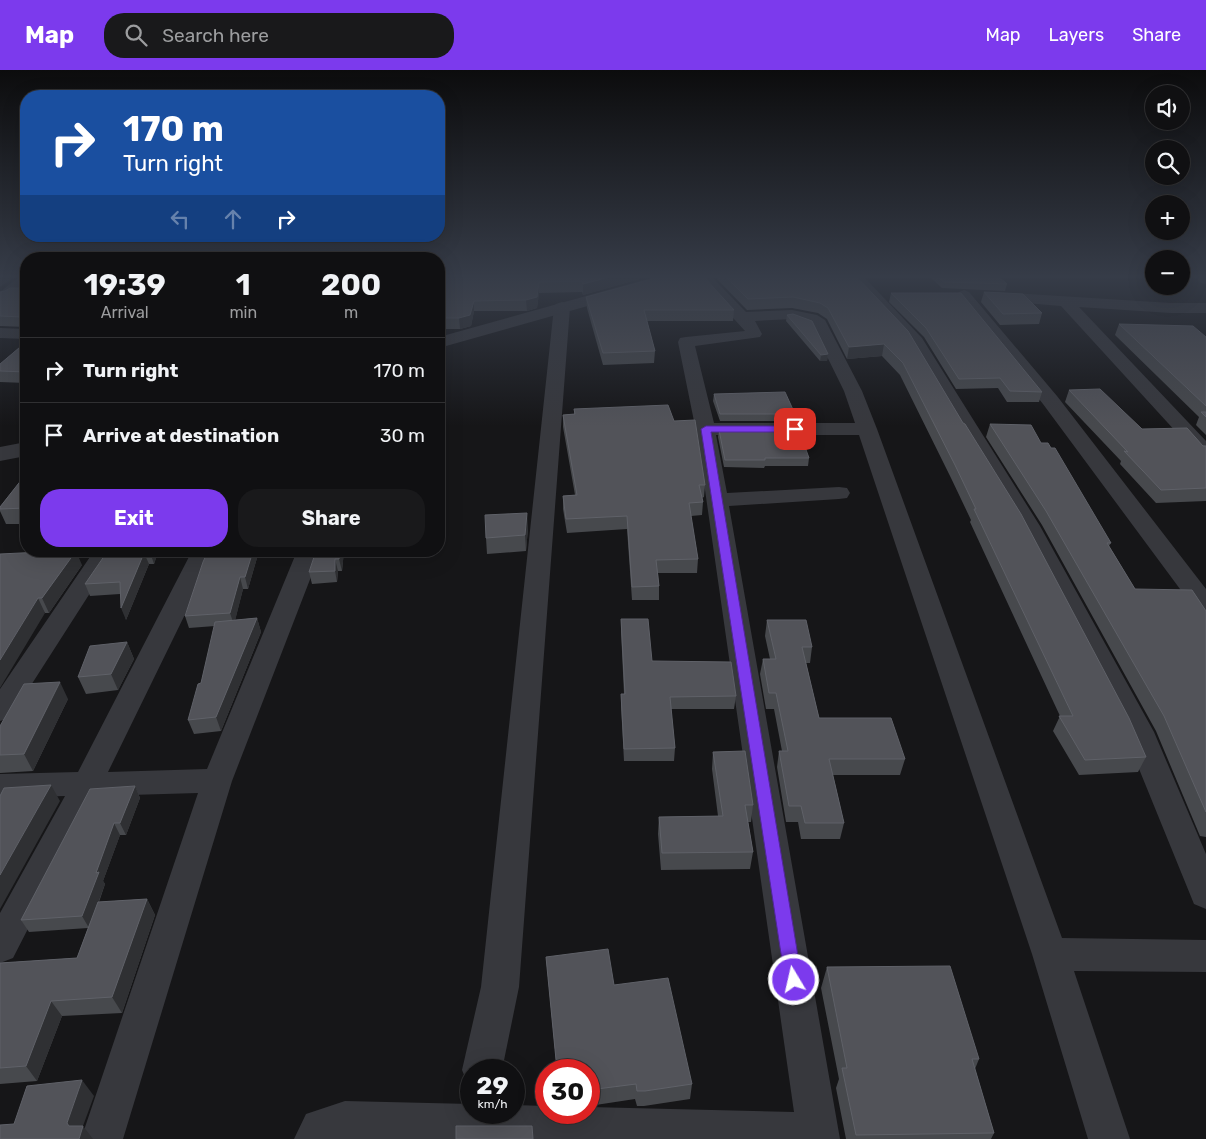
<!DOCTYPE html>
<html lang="en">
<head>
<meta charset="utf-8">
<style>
	body { margin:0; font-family:Rubik,sans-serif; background:#19191b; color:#f1f3f6; height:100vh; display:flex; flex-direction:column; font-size:19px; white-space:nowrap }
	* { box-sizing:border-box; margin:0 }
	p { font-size:16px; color:#9c9d9f }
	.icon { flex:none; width:28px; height:28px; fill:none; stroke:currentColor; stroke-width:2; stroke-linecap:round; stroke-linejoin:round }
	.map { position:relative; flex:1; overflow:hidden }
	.sheet { position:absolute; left:20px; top:182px; width:425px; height:305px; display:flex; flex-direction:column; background:#101012; border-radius:20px; box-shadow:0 5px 20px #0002,0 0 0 1px #303032 }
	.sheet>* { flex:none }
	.banner { position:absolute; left:20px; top:20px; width:425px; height:152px; border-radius:20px; box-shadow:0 5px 20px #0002,0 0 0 1px #303032; background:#1a4fa0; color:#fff; overflow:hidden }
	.tools { position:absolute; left:1145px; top:15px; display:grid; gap:10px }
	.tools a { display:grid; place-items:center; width:45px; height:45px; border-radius:50%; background:#101012; box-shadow:0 5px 20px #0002,0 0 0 1px #303032; font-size:25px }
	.speed { position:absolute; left:460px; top:989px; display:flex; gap:10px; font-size:25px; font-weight:700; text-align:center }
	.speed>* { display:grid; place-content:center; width:65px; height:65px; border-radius:50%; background:#101012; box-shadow:0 5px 20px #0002,0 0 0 1px #303032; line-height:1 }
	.speed small { font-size:12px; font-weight:400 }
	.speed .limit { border:8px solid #d22; background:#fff; color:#111 }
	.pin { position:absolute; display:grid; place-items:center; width:42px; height:42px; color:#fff; margin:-21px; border-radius:10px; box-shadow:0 2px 8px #0006 }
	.me { position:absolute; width:55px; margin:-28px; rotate:351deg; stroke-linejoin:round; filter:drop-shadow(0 0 4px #0008) }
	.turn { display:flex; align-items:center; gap:18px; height:105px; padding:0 20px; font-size:22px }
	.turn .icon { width:65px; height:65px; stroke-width:2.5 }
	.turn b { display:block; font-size:35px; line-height:42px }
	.lanes { display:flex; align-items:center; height:48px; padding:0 20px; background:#0003; justify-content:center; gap:25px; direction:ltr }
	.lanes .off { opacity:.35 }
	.eta { display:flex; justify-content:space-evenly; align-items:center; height:85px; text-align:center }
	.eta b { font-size:30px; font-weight:700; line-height:35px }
	.cta { display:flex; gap:10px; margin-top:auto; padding:10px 20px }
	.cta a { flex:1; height:58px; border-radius:20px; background:#7c3aed; color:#fff; font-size:20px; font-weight:700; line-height:58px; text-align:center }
	.cta a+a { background:#19191b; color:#f1f3f6 }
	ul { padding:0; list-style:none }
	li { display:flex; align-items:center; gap:15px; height:65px; padding:0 20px; border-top:1px solid #303032 }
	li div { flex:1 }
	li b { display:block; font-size:19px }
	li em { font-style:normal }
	header { display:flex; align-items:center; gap:30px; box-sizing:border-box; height:70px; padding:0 25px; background:#7c3aed; color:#fff }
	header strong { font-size:24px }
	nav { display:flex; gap:28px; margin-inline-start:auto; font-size:18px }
	.search { width:350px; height:45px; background:#19191b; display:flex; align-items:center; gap:12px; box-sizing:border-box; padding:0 18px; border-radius:20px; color:#9c9d9f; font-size:19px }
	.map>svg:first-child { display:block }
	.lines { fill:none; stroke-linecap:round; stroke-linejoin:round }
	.minor { fill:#37383d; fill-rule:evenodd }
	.tertiary { fill:#37383d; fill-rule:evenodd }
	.wall { fill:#47494d }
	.shaded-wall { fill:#2f3033 }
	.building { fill:#525359; stroke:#5f6168 }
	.route { fill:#7c3aed; stroke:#51269a }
</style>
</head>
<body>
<header>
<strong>Map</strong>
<div class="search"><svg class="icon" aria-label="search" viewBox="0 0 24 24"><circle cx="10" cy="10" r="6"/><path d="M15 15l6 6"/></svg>Search here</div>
<nav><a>Map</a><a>Layers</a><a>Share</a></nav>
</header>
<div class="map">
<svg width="1206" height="1069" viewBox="0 0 1206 1069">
	<rect width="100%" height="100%" fill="#161618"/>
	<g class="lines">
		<path class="minor" d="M20,206H26V216L9,229L0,230V222Z
			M695,206H711L746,242L792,240L817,245L825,250L862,321L877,359L1062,868L1206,870V902L1074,901L1130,1069H1088L1032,884L859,365H716L727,423L839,417L847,418L850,423L847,428L839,429L729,436L840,1069H294L306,1044L345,1031L471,1034V1042H514V1035L546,1036V1042H589V1037L794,1042L698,371L678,272L680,268L686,267L745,261ZM792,249L812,256L844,321L855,353H714L695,276L760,267L762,264L755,251Z
			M847,206H863L922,268L1040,456L1154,662L1206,784V839L1194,834L1124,662L1018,456L907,271Z
			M1194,206H1206V214L1201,213Z
			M964,220L969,222L1057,326L1206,519V544L1197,542L1043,334L959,228L956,225L959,222Z
			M994,222L1171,233H1206V243H1171L1079,237L1206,371V389L1199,387L1061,236L989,230L986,227L989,224Z
			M562,232L568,234L570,237L519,917L502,1000H471V1015L468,1014L462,1000L481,917L554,237L556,234Z
			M0,258L26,259V269L0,268Z
			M94,481H117L10,648L0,651V619Z
			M192,481H216L108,702L207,699L297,481H321L232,711L123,1069H81L198,723L96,726L13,888L0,893V843L65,726L0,728V704L78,702Z"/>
		<path class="tertiary" d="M658,206H685L683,209L439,278V267Z
			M26,372V386L0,391V377Z"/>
	</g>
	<path class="wall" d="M439,206H650L583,225L582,222L539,223L537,238L527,241H474L471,256L460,259H439Z
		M714,206H856L1146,687L1138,702L1079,705L1053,661L1060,646L970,452L971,450L951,408L900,305L882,286L847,289L827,249L818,243L792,238L747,240Z
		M929,206H998L1007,214L1005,221L942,218Z
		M26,218V259V257L0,256V222Z
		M984,222L1042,243L1039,254L1000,255L981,232Z
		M891,223L1042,322L1039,332H1007L998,318L956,319L924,267L889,232Z
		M586,227L734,240L733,251H647L655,281L654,293L603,295L587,238Z
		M787,245L828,284L827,291H820L786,251Z
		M1119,254L1206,267V365L1196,355L1199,347L1115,265Z
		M26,272V313L0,312V294Z
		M1069,320L1142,359L1206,376V431L1156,433L1120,394L1121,391L1065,332Z
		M714,324L795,344L794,351H720L713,331Z
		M574,339L674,351L705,415L704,427L702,428L703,432L702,445L691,446L698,489L697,503H658L659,516V530H632L627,459L567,463L563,439V426L575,425L563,357V345L574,344Z
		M990,354L1041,373L1111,473L1109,476L1135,519L1206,541V767L1200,766L1156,661L1042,455L986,367Z
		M719,360L809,388L808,396H765L764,398L724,397L718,367Z
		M26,404V454H6L0,441V437Z
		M528,458L526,481L487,484L486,468Z
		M119,481H191L187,486L156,488L154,494H149L126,550L120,524L90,526L85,514Z
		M259,481L248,519H243L235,550L257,548L261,562L221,661L194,664L188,650L201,613L215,556L189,558L185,546Z
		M344,481L342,501H338L337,512L312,514L309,502Z
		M0,484L82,495L49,543H45Z
		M621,549L652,591L736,626L734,639H671L675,678L674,691H624L621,636V624H624L621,561Z
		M767,550L812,577L810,593H806L819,648L905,689L900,705H833L844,753L840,769H801L798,752H786L777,697L779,681H782L774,639H766L760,604L763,589H770L765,566Z
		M127,572L134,589L118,620L86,624L78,607Z
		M68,629L33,701L0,703V656Z
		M713,682L753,735L751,752H748L753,782L750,799L661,800L658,764L659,747L718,746L712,699Z
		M135,716L140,728L126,765H120L103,811L105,814L99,832L147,829L155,845L122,943L62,946L37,1011L0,1014V893L77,888L88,858L29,862L21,850Z
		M546,887L614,915L692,1014L690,1029L644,1036H637L635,1029L589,1036V1000H557Z
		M827,897L979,989L975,999L994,1063L991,1069H846L836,1018L839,1009L821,918Z"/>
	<path class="shaded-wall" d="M0,206H16L0,217Z
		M613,206H650L583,225V214Z
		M539,212V223L537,238L527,241L526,230Z
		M474,231V241L471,256L460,259L459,248Z
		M884,274L882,286L847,289L849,277Z
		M828,284L827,291H820L821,285Z
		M527,443L528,458L526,481L525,465Z
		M76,481L82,495L49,543L42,528Z
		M150,481H154L156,488L154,494L150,482Z
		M185,481H191L187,486Z
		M253,481H259L248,519L245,507Z
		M340,481H344L342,501L339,489Z
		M144,483L149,494L126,550L121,538Z
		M335,489L338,501L337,512L335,501Z
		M240,507L243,519L234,555L230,543Z
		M38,528L45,543L0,618V590Z
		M257,548L261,562L221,661L216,647Z
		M127,572L134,589L118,620L111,604Z
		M60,612L68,629L33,701L24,684Z
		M51,715L60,731L0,839V805Z
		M135,716L140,728L126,765L120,753Z
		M114,753L120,765L103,811L105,814L89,858L82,846L96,803Z
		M147,829L155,845L122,943L112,927Z
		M51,931L62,946L37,1011L26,996Z
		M82,1010L94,1026L83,1056L93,1069H79L67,1053Z"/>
	<path class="building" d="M439,206H613L583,214L582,211L539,212L537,227L526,230L474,231L470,245L459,248H439Z
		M663,206H703L734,240H644L655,281L603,283L586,227Z
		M725,206H856L908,261L963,353L965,354L1021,444L1129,648L1146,687L1085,690L1059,646H1073L974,439H976L955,395L903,293L884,274L849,277L828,238L820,233L793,227L748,229Z
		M937,206H998L1007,214L944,212Z
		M10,218H26V253H24L22,247L0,246V222L5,221Z
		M984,222L1023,224L1042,243L1003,244Z
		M891,223H961L1042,322L1010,321L1000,308L959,309L926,258Z
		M793,244L812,251L828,284L821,285L787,245Z
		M1119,254L1193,256L1206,267V336Z
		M26,272V302L0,301V294Z
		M1100,319L1142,359L1187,358L1203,376H1206V418L1161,420L1124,381L1128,382L1069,320Z
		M785,322L795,344H720L714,324Z
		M668,335L674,351L695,350L705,415H699L703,432L689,433L698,489L656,490L659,516L632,517L627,446L566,449L563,426L577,425L563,345L575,344L574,339Z
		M1201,342H1206V347Z
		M990,354L1031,355L1041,373H1048L1051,378H1055L1111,473H1107L1135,519L1192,520L1206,541V742L1164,646L1046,441Z
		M719,360H799L809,388H765V390H725Z
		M26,404V438L0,439V437Z
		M527,443L525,465L486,468L485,445Z
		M62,481H76L42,528H38L0,590V484Z
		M119,481H150V482L144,483L121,538L120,512L85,514L107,482Z
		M208,481H253L245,507H240L230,543L185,546L203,492Z
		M316,481H340L339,489H335V501L309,502Z
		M257,548L216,647L188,650L198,614L201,613L215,552Z
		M621,549H648L652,591L731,592L736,626L670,627L675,678L624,679L621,624H625Z
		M767,550H806L812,577H802L819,648H891L905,689H829L844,753H805L801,736H789L779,681H788L776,623H769L763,589H776Z
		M127,572L111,604L78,607L90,576Z
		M60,612L24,684L0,685V656L24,614Z
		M745,681L753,735H745L753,782L662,783L659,747L723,746L713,682Z
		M51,715L0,805V726L4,718Z
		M135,716L120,753H114L96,803L99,802L82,846L21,850L90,719Z
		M147,829L112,927L51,931L26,996L0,998V893L77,888L98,832Z
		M608,879L614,915L668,908L692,1014L645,1021H637L636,1014L589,1020V1000H557L546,887Z
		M950,896L979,989H972L994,1063L856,1065L842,998H847L827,897Z
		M82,1010L67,1053L69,1056H83L79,1069H0V1055L14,1054L27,1016Z
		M456,1056H532L533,1069H456Z"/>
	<linearGradient id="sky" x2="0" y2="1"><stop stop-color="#0c0c0d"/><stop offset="0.58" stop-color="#363c48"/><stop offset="1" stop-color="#363c48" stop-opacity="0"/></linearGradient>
	<rect width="1206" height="356" fill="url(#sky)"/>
	<path class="route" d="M706,356H795L800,359L795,362H711L802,910L800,915L794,918L788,915L785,910L701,359Z"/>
</svg>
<div class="tools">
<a><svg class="icon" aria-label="sound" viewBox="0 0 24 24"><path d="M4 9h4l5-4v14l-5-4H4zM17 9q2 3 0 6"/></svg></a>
<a><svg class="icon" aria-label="search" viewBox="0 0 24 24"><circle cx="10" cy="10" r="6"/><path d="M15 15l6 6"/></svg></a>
<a>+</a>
<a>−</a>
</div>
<div class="speed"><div>29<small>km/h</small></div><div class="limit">30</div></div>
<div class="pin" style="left:795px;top:359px;background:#d93025"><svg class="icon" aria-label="arrive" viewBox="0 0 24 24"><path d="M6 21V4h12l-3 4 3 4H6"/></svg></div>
<svg class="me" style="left:794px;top:910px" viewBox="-20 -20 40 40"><circle r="17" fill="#7c3aed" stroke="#fff" stroke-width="3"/><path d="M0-11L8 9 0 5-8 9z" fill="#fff"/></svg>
<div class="banner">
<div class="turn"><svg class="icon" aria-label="right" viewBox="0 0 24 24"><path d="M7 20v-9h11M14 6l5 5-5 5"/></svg><div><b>170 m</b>Turn right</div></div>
<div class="lanes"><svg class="icon off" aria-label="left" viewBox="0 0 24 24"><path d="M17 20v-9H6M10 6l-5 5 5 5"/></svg><svg class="icon off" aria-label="ahead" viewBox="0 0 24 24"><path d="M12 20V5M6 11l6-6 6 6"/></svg><svg class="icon" aria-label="right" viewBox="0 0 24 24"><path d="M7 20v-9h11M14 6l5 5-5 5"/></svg></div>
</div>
<section class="sheet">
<div class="eta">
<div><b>19:39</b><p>Arrival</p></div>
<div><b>1</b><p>min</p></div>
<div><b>200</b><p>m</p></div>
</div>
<ul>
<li><svg class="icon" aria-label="right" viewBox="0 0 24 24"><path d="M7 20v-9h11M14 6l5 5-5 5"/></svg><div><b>Turn right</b></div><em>170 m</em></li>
<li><svg class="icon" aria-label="arrive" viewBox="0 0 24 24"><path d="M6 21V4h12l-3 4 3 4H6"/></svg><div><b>Arrive at destination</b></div><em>30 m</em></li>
</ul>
<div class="cta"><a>Exit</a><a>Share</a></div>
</section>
</div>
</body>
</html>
